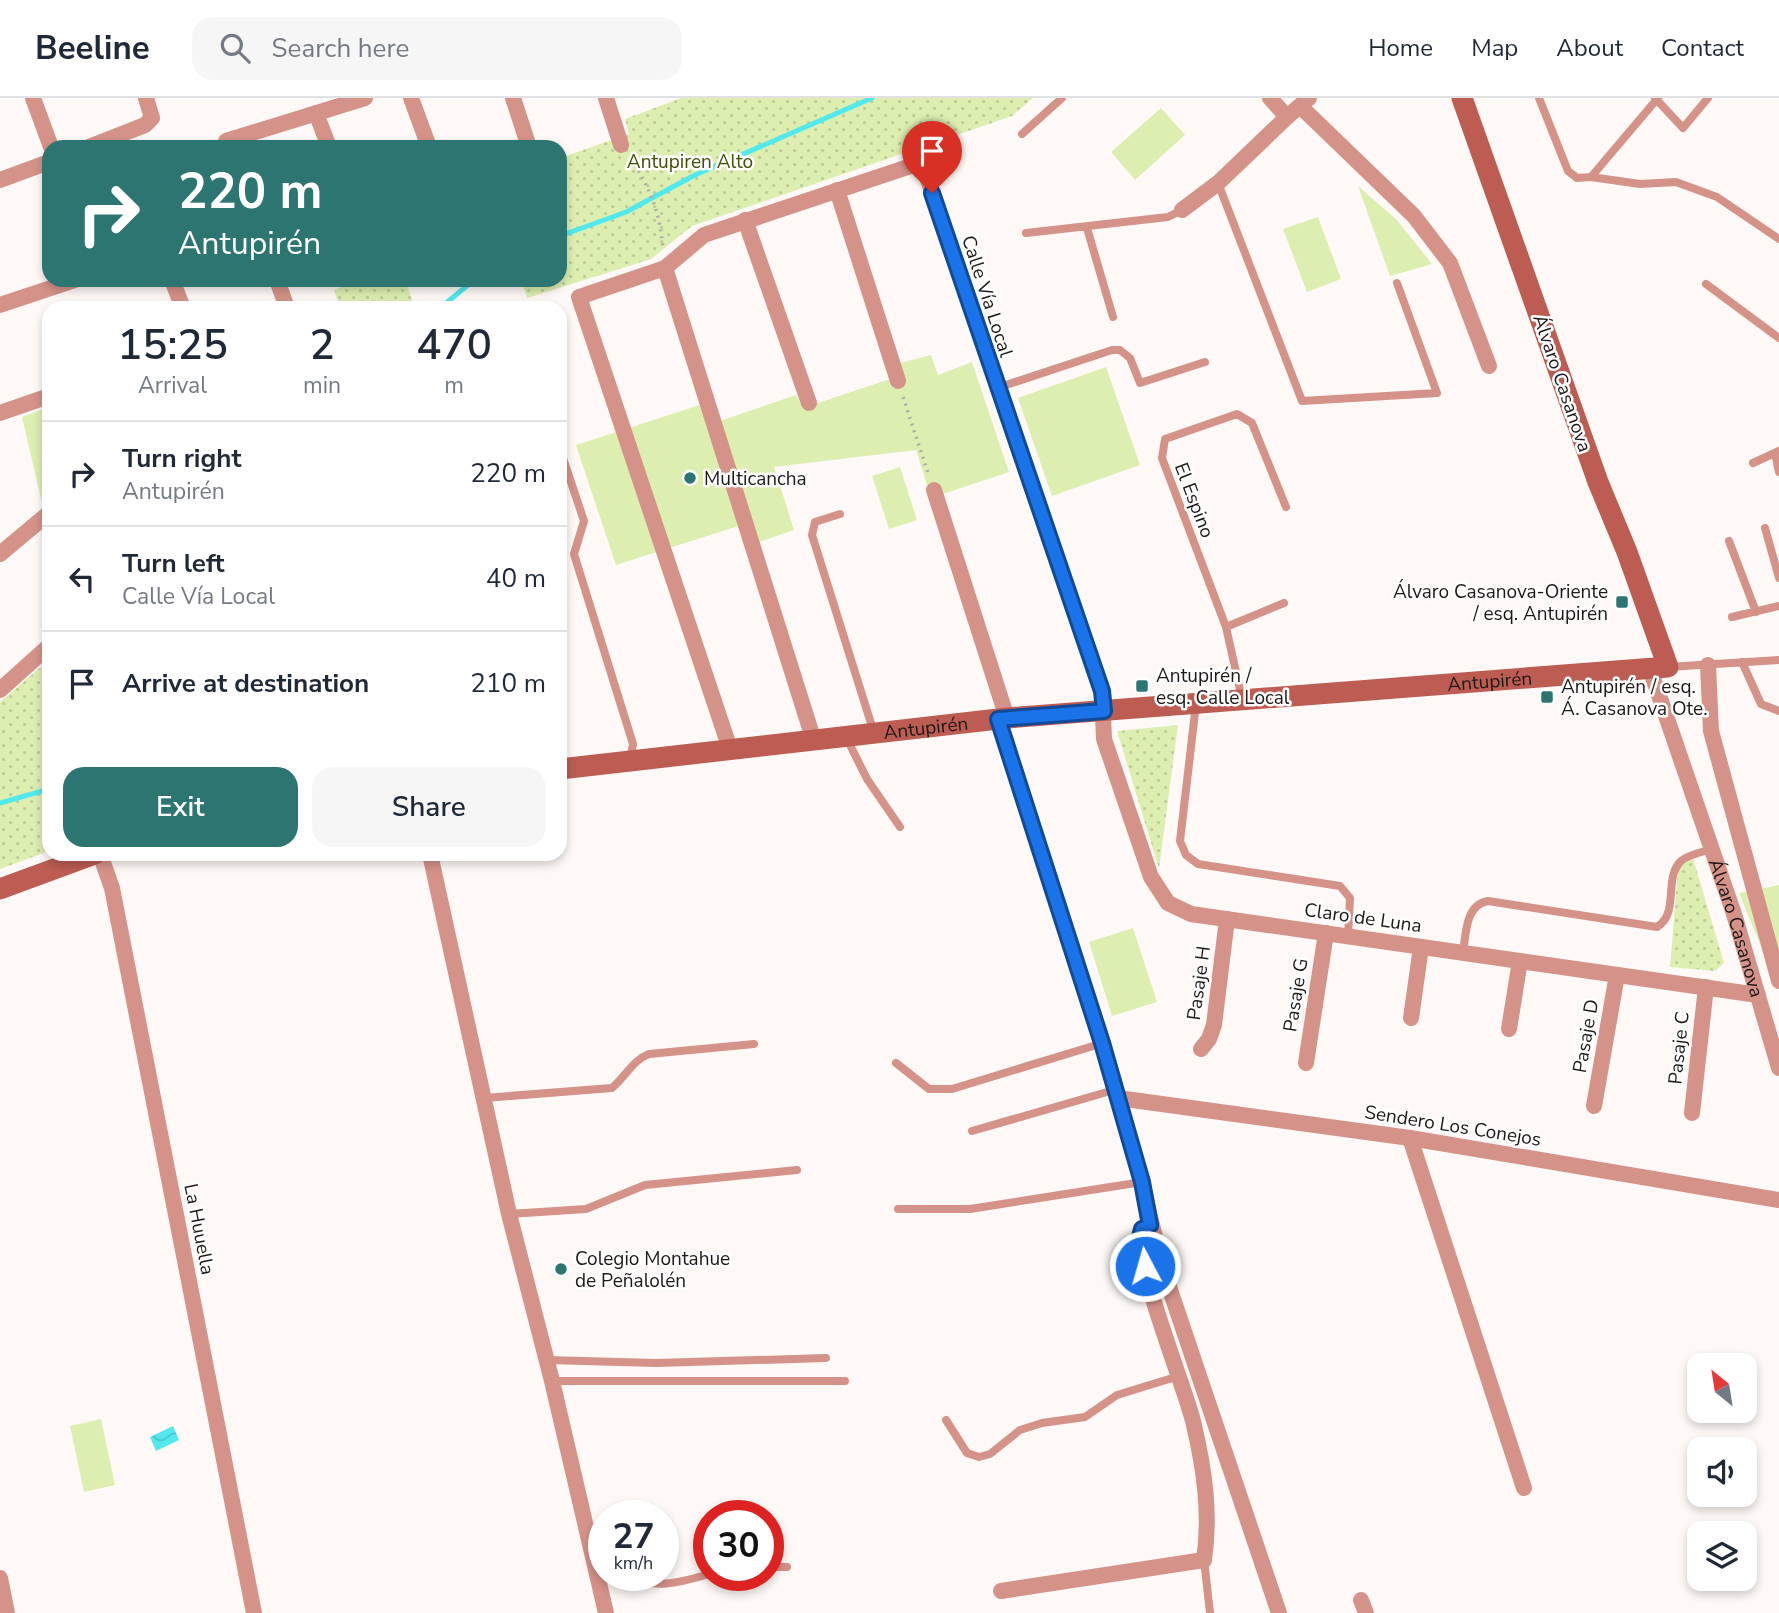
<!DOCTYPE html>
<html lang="en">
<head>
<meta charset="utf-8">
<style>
	body { margin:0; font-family:"Nunito Sans",sans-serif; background:#f6f6f7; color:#1f2937; height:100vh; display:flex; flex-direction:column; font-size:26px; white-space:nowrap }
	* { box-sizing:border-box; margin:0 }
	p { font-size:23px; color:#747a83 }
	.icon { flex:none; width:38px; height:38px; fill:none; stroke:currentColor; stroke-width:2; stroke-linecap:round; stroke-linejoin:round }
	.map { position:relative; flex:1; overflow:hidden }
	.panel { position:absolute; left:42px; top:203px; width:525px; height:560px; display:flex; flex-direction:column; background:#fff; border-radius:21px; box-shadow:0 4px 10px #0003 }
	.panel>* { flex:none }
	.guide { position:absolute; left:42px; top:42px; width:525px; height:147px; border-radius:21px; box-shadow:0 4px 10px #0003; background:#2c7570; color:#fff; overflow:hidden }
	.needle { width:46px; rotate:330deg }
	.fabs { position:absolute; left:1687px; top:1255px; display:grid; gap:14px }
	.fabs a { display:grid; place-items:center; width:70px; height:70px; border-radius:14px; background:#fff; box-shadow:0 4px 10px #0003; font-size:35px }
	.speed { position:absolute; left:588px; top:1402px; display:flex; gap:14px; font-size:35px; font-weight:700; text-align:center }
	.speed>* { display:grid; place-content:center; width:91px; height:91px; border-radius:50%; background:#fff; box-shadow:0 4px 10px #0003; line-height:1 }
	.speed small { font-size:18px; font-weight:400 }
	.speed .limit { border:10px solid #d22; background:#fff; color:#111 }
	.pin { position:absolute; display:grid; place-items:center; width:60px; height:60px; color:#fff; margin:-72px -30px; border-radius:50% 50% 50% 0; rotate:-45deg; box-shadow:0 0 7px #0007 }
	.pin .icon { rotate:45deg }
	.me { position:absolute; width:77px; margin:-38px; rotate:354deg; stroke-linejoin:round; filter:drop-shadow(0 0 5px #0008) }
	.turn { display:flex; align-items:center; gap:24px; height:147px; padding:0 21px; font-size:32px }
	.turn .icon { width:91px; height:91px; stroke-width:2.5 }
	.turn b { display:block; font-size:49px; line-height:60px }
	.eta { display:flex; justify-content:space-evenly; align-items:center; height:119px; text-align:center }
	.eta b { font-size:42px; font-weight:600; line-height:49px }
	.button { display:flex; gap:14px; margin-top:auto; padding:14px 21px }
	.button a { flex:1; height:80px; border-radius:21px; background:#2c7570; color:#fff; font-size:28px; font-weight:600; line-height:80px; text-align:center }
	.button a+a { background:#f6f6f7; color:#1f2937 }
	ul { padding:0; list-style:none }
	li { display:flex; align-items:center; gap:21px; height:105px; padding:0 21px; border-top:2px solid #e0e1e3 }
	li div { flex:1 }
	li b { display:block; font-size:26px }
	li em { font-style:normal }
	header { display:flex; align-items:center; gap:42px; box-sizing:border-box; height:98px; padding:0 35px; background:#fff; border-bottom:2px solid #e0e1e3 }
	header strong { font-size:33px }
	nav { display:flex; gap:38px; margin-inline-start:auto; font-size:24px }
	.search { width:490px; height:63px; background:#f6f6f7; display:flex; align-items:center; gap:18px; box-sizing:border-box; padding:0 24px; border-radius:21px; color:#747a83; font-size:26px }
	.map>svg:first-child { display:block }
	.grass { fill:#ddeeb1 }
	.park { fill:url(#park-dots) }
	.water { fill:url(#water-waves) }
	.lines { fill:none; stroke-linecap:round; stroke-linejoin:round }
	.stream { stroke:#51e9ee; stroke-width:5 }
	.path { stroke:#b2adaa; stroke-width:3.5; stroke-dasharray:2 5; stroke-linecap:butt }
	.lane { stroke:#d59289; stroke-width:8 }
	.street { stroke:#d59289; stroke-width:16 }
	.secondary { stroke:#bc5c52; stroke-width:21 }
	.route-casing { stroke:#114b97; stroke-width:18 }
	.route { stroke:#1a73e8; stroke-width:12 }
	.poi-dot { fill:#2c7570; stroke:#fff; stroke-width:2.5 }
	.labels { text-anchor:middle; stroke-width:5; stroke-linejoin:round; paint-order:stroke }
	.park-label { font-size:19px; fill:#425006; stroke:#fff }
	.street-label { font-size:19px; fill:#1e1917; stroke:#fff }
	.poi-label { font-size:19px; fill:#1e1917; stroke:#fff; text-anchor:start }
</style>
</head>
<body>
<header>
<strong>Beeline</strong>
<div class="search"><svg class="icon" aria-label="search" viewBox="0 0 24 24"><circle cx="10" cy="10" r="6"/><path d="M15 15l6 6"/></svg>Search here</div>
<nav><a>Home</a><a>Map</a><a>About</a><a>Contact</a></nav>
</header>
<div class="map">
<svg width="1779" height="1515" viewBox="0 0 1779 1515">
	<defs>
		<pattern id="park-dots" width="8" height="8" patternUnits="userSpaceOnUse" patternTransform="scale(1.75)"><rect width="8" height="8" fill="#ddeeb1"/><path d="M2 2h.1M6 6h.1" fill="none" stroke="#bdcc98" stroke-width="1.8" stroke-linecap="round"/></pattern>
		<pattern id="water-waves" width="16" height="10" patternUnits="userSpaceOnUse" patternTransform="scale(1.75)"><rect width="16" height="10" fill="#51e9ee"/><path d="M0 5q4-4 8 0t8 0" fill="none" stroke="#46c7cb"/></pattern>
	</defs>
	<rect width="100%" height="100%" fill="#fef9f6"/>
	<path class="grass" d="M1161,10L1185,37L1135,82L1111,54Z
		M1358,88L1397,122L1432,166L1390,178Z
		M1318,119L1341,181L1307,194L1283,131Z
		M931,257L938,277L972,264L1009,374L931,400L916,352L774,369L794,432L759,444L751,424L616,467L576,347L703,306L711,326L796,297L803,310L902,277L900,265Z
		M1106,269L1140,367L1052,398L1018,300Z
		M49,309V399L42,405L22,319Z
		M900,369L917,422L889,431L872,378Z
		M1779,787V892L1739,795Z
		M1133,830L1157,904L1112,918L1089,844Z
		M101,1321L115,1387L84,1394L70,1328Z"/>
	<path class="park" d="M681,0H1033L1012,18L692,128L651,161L527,200L521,182H560V60L629,36L625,21Z
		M357,182H406L414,210H340L334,192Z
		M49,562V753L0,771V604Z
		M1178,627L1159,771L1117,633Z
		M1693,760L1724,865L1715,873L1670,869L1678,771L1685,762Z"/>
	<path class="water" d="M173,1328L179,1342L156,1353L150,1339Z"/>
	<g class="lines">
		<path class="stream" d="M560,138L626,114L695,77L872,0
			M440,210L474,182
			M0,705L49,691"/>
		<path class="path" d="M631,61C650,90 660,115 663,150
			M903,299L929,378"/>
		<path class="lane" d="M1539,0L1568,73L1577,80L1591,79L1658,0
			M1655,0L1683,30L1708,0
			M1022,36L1062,0
			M1591,79L1640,86L1676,84L1717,99L1779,141
			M1218,85L1302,303L1437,295L1397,185
			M1087,130L1113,219
			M1026,135L1168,119L1182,112
			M1706,186L1779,240
			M997,290L1112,252H1120L1130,260L1140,285L1205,264
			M560,351L584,423L574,456L633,646L630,663
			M1775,355L1779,374
			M1753,365L1779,353
			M840,416L815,424L812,437L874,635
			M1765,430L1779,480
			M1729,443L1756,514
			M1732,519L1779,508
			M1226,529L1162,360L1165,341L1237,316L1252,325L1286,409
			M1742,564L1761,606L1779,613
			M1668,569L1779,562
			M1242,601L1226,529L1284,505
			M1196,606L1180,743L1186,757L1198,766L1340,788L1350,800L1348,839
			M846,639L867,681L900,729
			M1463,855C1466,836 1465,807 1488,803L1657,829C1680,815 1663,780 1681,763C1689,756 1703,754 1712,751
			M896,965L929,991H952L1103,945
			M484,1000L612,990C626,978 633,962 649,956L754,946
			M972,1033L1114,992
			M898,1111H970L1142,1084
			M509,1116L586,1111L645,1087L797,1072
			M547,1262L656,1265L826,1260
			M552,1283H845
			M946,1322L967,1355L979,1359L990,1356L1020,1332L1042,1325L1085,1319L1117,1297L1179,1278
			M1204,1462L1210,1515
			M768,1469H787
			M625,1477C653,1492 679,1485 709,1476"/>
		<g class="street">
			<path d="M33,0L51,49"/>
			<path d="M411,0L429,49"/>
			<path d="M513,0L529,49"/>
			<path d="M606,0L621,47"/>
			<path d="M1270,0L1287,19L1309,0"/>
			<path d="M1300,8L1414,118L1450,165L1489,268"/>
			<path d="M316,15L329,49"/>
			<path d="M89,49L145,27L152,20L146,0"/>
			<path d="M228,49L226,43L365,0"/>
			<path d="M0,82L49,64"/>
			<path d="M837,92L898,283"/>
			<path d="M1182,112L1218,85L1287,19"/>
			<path d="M745,122L809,305"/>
			<path d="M665,170L813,640"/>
			<path d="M172,182L183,210"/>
			<path d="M277,182L287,210"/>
			<path d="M0,207L75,182"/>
			<path d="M0,315L49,298"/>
			<path d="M934,392L1007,620"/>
			<path d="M0,456L49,415"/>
			<path d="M1708,567L1711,633L1779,883"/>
			<path id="s1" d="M1650,571L1734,816L1779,970"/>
			<path d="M0,592L49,548"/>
			<path d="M998,621L1103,945L1142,1084L1161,1165L1279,1515"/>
			<path d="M730,651L579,199L665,170L704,137L917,66L924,70L1102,593L1104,641L1151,779L1168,805L1191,816L1758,897"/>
			<path d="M100,756L112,790L254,1515"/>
			<path d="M430,756L509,1116L552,1283L606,1515"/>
			<path d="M1411,920L1421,849"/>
			<path d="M1509,931L1520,863"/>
			<path d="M1201,951L1209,941L1214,927L1227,821"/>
			<path d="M1306,965L1326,835"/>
			<path d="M1118,1000L1410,1040L1779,1102"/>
			<path d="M1594,1008L1617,877"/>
			<path d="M1692,1015L1706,889"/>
			<path d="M1410,1040L1524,1390"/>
			<path d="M0,1480L7,1515"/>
			<path d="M1001,1493L1204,1462C1211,1415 1204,1369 1193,1323C1183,1283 1133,1164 1142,1131L1150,1127"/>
			<path d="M1361,1502L1366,1515"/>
		</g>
		<g class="secondary">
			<path id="s2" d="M560,671L1007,620L1668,569L1627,454L1598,384L1462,0"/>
			<path d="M0,791L95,756"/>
		</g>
	</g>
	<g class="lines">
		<g class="route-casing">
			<path id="route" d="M932,95L1102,593L1104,613L998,621L1102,945L1142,1084L1150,1127L1142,1131L1140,1139L1145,1168"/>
		</g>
		<use href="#route" class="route"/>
	</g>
	<g class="poi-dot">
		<circle cx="690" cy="380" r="7"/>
		<rect x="1615" y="497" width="14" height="14" rx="3.5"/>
		<rect x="1135" y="581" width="14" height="14" rx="3.5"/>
		<rect x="1540" y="592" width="14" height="14" rx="3.5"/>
		<circle cx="561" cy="1171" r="7"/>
	</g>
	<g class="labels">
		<g class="park-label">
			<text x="690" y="70">Antupiren Alto</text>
		</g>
		<g class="street-label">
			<text transform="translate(988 198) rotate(72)" y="7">Calle Vía Local</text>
			<text transform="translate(1563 285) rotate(71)" y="7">Álvaro Casanova</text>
			<text transform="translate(1195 402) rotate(69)" y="7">El Espino</text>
			<text dy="7" stroke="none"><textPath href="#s2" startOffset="934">Antupirén</textPath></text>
			<text dy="7" stroke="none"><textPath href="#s2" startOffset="368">Antupirén</textPath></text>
			<text transform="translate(1363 819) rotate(8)" y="7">Claro de Luna</text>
			<text dy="7" stroke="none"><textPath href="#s1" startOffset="273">Álvaro Casanova</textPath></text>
			<text transform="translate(1198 885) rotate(-82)" y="7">Pasaje H</text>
			<text transform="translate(1295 897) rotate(-81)" y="7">Pasaje G</text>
			<text transform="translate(1585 938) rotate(-80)" y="7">Pasaje D</text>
			<text transform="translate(1678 950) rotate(-84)" y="7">Pasaje C</text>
			<text transform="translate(1453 1027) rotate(9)" y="7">Sendero Los Conejos</text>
			<text transform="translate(200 1131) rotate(79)" y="7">La Huuella</text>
		</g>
		<g class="poi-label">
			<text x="704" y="387">Multicancha</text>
			<text x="1608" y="500" text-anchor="end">Álvaro Casanova-Oriente<tspan x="1608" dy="22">/ esq. Antupirén</tspan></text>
			<text x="1156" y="584">Antupirén /<tspan x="1156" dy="22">esq. Calle Local</tspan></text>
			<text x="1561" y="595">Antupirén / esq.<tspan x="1561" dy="22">Á. Casanova Ote.</tspan></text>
			<text x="575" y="1167">Colegio Montahue<tspan x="575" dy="22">de Peñalolén</tspan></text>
		</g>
	</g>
</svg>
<div class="fabs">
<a><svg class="needle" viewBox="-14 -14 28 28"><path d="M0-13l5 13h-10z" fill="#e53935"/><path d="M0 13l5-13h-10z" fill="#747a83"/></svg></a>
<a><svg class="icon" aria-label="sound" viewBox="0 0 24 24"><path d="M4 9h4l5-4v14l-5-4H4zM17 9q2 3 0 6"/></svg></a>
<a><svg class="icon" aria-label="layers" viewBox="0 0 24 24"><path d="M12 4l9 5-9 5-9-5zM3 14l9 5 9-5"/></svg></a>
</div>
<div class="speed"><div>27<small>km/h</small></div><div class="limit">30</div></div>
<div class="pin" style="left:932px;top:95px;background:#d93025"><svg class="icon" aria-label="arrive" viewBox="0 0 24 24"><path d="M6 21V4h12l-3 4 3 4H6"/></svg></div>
<svg class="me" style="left:1145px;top:1168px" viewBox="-20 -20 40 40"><circle r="17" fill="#1a73e8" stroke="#fff" stroke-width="3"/><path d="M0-11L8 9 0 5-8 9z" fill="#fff"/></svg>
<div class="guide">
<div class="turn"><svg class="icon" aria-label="right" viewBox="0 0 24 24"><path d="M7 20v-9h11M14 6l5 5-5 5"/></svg><div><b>220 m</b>Antupirén</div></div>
</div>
<section class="panel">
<div class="eta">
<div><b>15:25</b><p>Arrival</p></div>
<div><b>2</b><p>min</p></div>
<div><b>470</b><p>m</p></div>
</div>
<ul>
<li><svg class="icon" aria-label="right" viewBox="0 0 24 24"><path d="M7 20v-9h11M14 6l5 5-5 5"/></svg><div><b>Turn right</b><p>Antupirén</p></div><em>220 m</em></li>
<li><svg class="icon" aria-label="left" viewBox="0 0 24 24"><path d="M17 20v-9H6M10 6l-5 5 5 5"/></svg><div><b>Turn left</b><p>Calle Vía Local</p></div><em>40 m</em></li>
<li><svg class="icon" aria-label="arrive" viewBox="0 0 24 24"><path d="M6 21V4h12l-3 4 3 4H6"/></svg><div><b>Arrive at destination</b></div><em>210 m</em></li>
</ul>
<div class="button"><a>Exit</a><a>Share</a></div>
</section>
</div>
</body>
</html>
